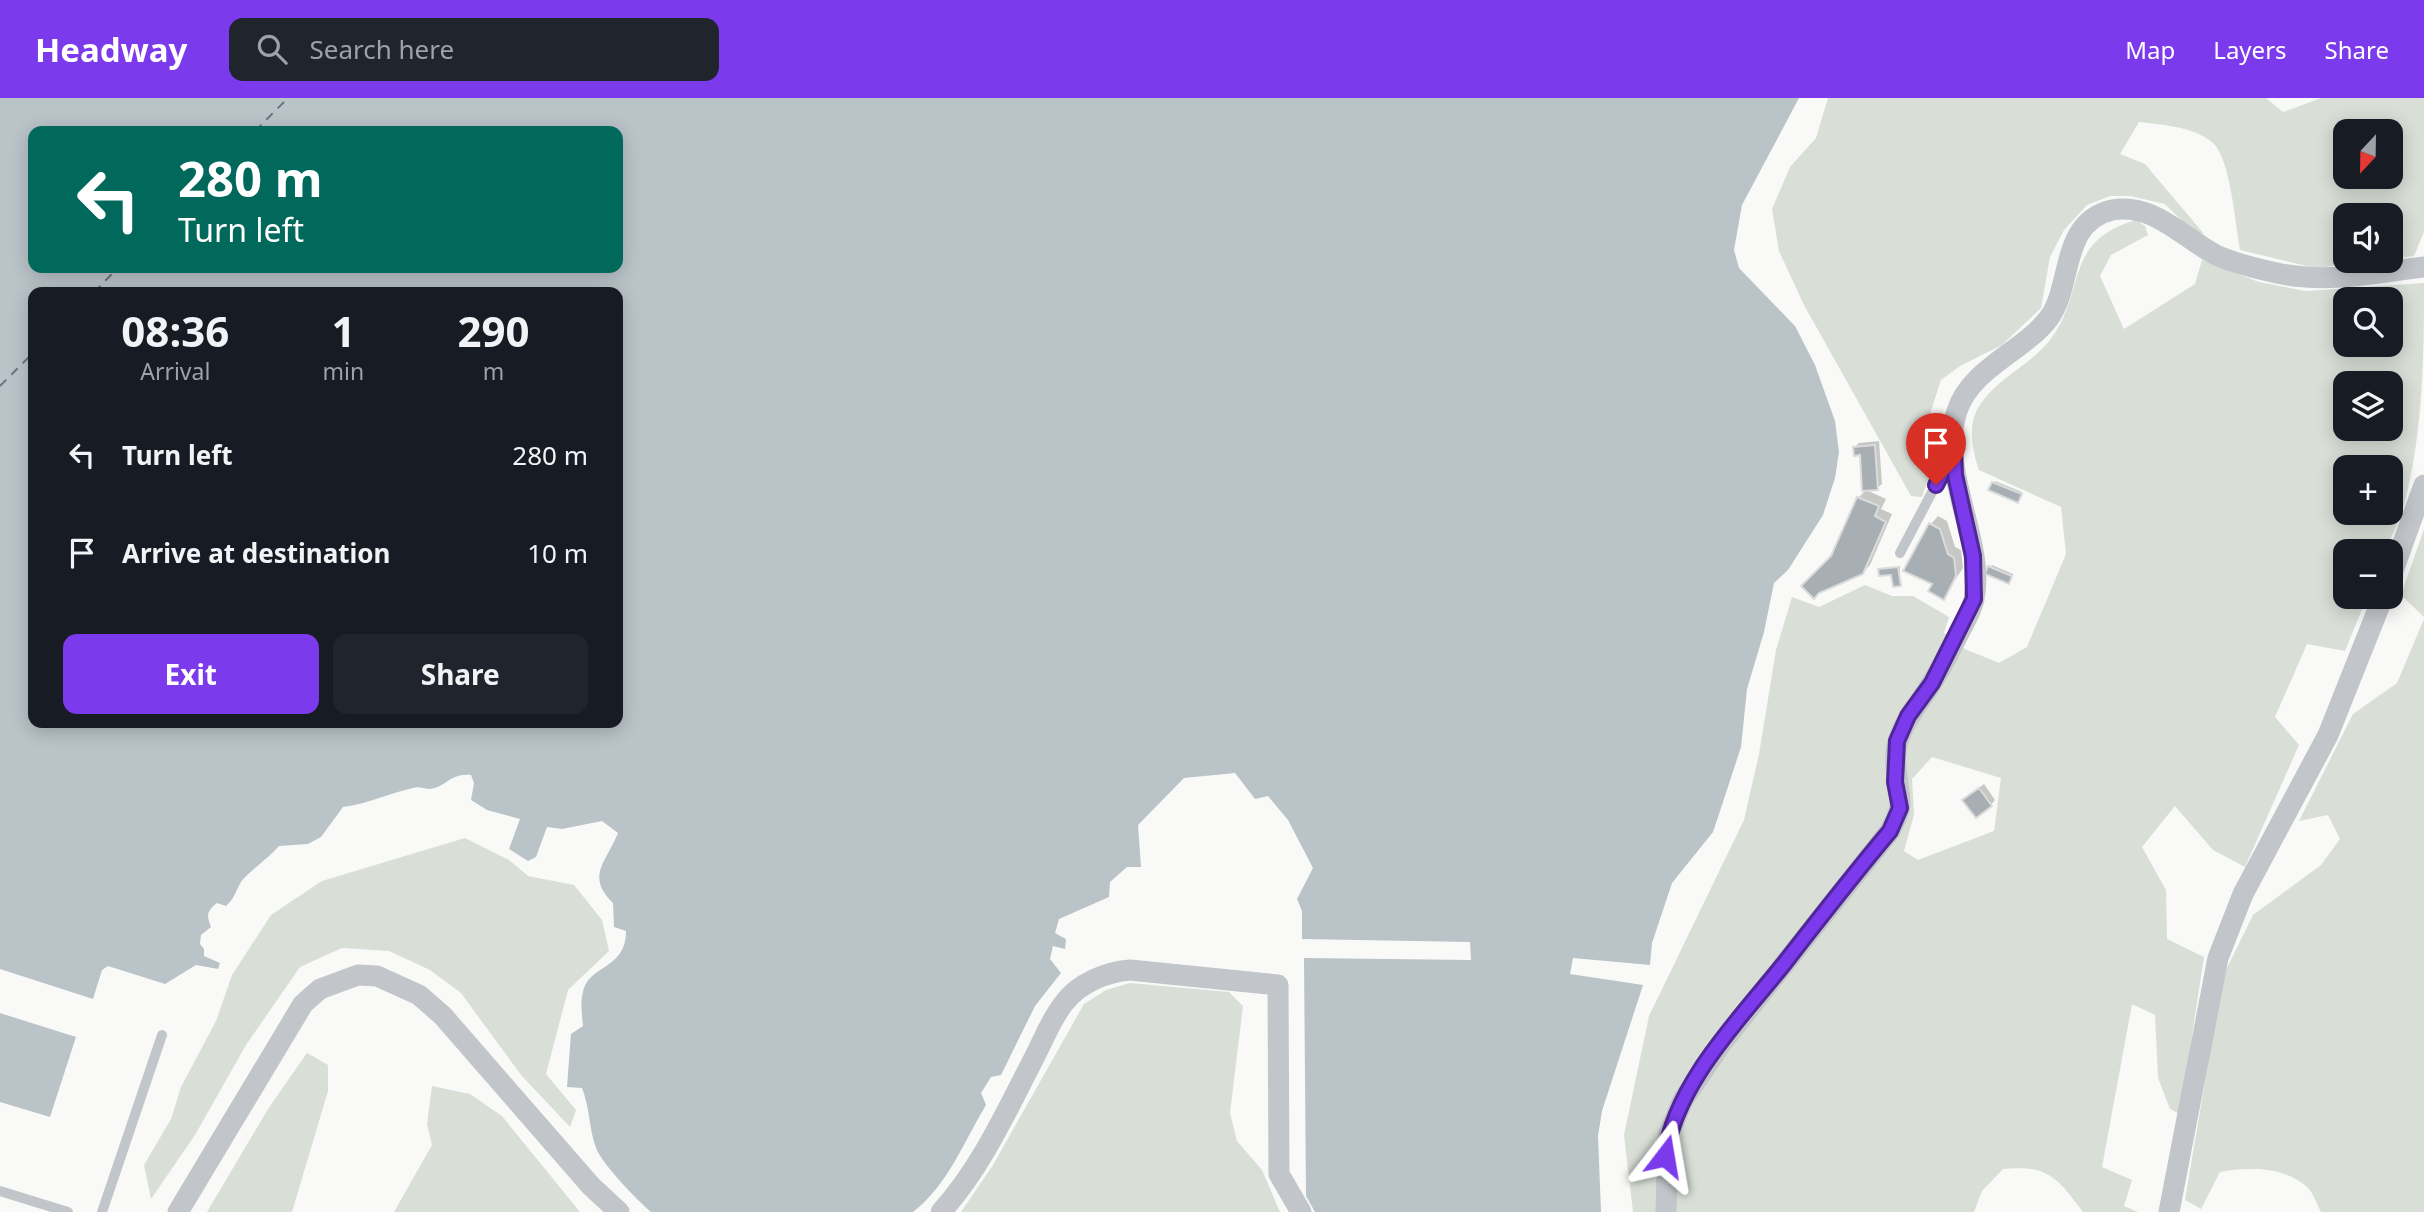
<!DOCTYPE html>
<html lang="en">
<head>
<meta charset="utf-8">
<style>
	body { margin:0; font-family:"Noto Sans",sans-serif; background:#20242c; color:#f1f3f6; height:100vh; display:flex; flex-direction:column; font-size:26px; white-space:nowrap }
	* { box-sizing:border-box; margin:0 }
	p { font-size:23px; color:#9ea1a6 }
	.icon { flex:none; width:38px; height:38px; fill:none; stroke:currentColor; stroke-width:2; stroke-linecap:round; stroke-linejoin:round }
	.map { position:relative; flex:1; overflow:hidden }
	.details { position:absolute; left:28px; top:189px; width:595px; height:441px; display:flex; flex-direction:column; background:#171b24; border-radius:14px; box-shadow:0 4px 18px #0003 }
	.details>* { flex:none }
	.hud { position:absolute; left:28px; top:28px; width:595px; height:147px; border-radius:14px; box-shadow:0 4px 18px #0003; background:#00695c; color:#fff; overflow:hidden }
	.needle { width:46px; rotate:202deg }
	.fabs { position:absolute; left:2333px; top:21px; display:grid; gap:14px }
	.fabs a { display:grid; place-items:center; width:70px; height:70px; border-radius:14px; background:#171b24; box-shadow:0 4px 18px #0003; font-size:35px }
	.pin { position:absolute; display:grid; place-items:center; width:60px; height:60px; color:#fff; margin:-72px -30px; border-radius:50% 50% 50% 0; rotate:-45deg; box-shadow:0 0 7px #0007 }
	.pin .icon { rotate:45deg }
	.me { position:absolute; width:77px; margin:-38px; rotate:14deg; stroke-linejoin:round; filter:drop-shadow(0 0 5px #0008) }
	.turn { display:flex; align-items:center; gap:24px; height:147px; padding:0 35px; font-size:32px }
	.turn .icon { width:91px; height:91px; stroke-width:2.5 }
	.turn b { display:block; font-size:49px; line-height:60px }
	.eta { display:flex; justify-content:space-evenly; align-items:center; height:119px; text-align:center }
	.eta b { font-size:42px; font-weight:700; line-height:49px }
	.cta { display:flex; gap:14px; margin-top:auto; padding:14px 35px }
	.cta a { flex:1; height:80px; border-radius:14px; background:#7c3aed; color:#fff; font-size:28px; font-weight:700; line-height:80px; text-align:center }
	.cta a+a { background:#20242c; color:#f1f3f6 }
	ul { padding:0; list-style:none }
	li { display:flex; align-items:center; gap:21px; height:98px; padding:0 35px }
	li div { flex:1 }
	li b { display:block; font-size:26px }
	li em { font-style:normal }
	header { display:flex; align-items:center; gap:42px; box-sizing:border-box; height:98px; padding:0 35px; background:#7c3aed; color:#fff }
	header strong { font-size:33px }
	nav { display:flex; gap:38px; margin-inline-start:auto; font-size:24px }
	.search { width:490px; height:63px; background:#20242c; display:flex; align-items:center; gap:18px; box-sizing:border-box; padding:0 24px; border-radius:14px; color:#9ea1a6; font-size:26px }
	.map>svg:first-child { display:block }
	.green { fill:#d9ded7; fill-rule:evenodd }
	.water { fill:#bac3c8; fill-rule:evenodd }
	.shadow { fill:#0003 }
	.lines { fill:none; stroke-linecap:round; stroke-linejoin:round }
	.ferry { stroke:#68787f; stroke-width:2; stroke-dasharray:9 7; stroke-linecap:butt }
	.building { fill:#a7aeb4; stroke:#dbdbda; stroke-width:2 }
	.lane { stroke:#c2c5c9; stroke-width:10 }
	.street { stroke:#c2c5c9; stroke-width:21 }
	.route-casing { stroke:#51269a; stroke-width:18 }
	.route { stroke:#7c3aed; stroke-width:12 }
</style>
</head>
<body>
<header>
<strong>Headway</strong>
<div class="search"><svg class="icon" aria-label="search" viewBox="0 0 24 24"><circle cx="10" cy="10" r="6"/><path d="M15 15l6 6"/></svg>Search here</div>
<nav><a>Map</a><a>Layers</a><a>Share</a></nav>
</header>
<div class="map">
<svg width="2424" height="1114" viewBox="0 0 2424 1114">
	<rect width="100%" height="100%" fill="#f9f9f8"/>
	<path class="green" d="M1828,0H2266L2283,14L2321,0H2424V134L2414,158L2391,161L2390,117H2345V163H2373L2315,170L2240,152C2235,127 2231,60 2212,44C2192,28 2163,27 2139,24L2120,56L2145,66L2204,136L2192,133L2165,106L2130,98H2110L2087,107L2064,132L2050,159L2041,210L2002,247L1960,268L1941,282L1929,319L1942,341L1922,399L1911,398L1804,207L1779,153L1772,111L1790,69L1816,40ZM2345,33H2390V79H2345Z
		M2136,122L2145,128L2148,137L2111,157L2100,178L2124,231L2195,186L2202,162L2259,184L2306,193L2424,185C2424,257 2423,333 2405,403C2401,420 2392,437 2385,453H2345V499H2367L2345,553L2307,546L2275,619L2299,647L2245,769L2213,752L2175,708L2142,749L2166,792L2167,841L2204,859L2180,1016L2170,1011L2158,980L2155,917L2132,906L2102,1069L2132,1082L2124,1108L2138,1114H2083C2057,1080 2049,1067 2003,1071L1982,1093L1974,1114H1633L1624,1037L1649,918L1744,722L1759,656L1776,552L1792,499L1819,509L1865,487L1892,498H1913L1949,519L1944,535L1965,551L1999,565L2027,549L2066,456L2061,409L1979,372C1973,354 1968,332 1976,314C1991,283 2030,268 2050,242C2087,193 2062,144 2136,122ZM2345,201H2390V247H2345ZM2345,285H2390V331H2345ZM2345,369H2390V415H2345ZM1932,659L2001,680L1994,733L1918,762L1904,753L1914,717L1912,681Z
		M2424,431V519L2401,497Z
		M2424,521V1114H2321C2317,1107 2313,1094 2307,1089C2284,1068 2248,1069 2220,1074L2201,1111L2185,1102L2223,878L2253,817L2321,767L2340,741L2328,717L2299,723L2353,616L2397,585Z
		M465,740L509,762L528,778L574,787L602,822L609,853L568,892L546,976L576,1012L570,1029L521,977L461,895L430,872L389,853L342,850L300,869L246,947L195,1037L151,1101L144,1067L171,1021L181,989L216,923L232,877L271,817L322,783Z
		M1130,885L1229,894L1243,908L1230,1015L1237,1043L1262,1072L1280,1114H961L993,1067L1084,906L1106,892Z
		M307,955L328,967V993L292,1114H207L268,1011Z
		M432,988L470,996L502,1018L580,1114H394L432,1047L427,1026Z"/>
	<path class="water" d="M0,0H1799L1742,107L1734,152L1739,170L1795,228L1815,267L1835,323L1839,354L1835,380L1823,417L1788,472L1774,485L1764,534L1747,591L1741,649L1721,710L1713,734L1672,785L1652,845L1650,867L1573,860L1570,876L1643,887L1602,1013L1598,1038L1601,1114H1315L1306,1098L1304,860L1471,862L1470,844L1302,841V813L1297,801L1313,770L1288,722L1268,698L1255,701L1235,675L1184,680L1138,727L1141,769H1127L1110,784L1109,799L1059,821L1055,835L1066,841L1065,851L1053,848L1050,861L1061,875L1035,908L1001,977L991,979L981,995L986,1007C963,1045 948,1087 913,1114H651C637,1102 602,1066 596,1050C589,1031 590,1010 582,990L567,989L571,936L583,928C582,917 580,904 583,894C589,866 626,872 626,833L614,829L613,805C586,778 605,766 618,735L602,723L562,731L547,729L536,759L528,763L509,751L520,721L487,712L471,702L474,685L471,677C449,675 447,689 430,691C424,691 419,688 413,690C389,695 368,706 343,709L321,739L308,746L279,748C271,758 245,777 241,784C235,794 235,800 226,808L217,805C207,813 206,817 211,829L201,837L200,846L204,851V858L220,865L218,871L196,867L165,886L108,868L102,872L93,901L0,871ZM33,33H618V170H33ZM33,194H618V625H33Z
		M0,915L76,939L50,1019L0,1004Z"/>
	<path class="shadow" d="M1879,343L1882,386L1877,390L1861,355L1855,349L1859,345Z
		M1995,383L2022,394L2019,401L1994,385Z
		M1866,392L1886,401L1881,411L1892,416L1870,467L1862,475L1832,459L1858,400Z
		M1938,418L1947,423L1955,449L1961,452L1963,470L1943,500L1935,485L1931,426Z
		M1992,467L2013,476L2011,482L2009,484L1990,469Z
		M1900,468V487L1893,475L1880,472Z
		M1984,686L1995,702L1991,707L1969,697Z"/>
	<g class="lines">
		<path class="ferry" d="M255,33L288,0
			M94,194L118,170
			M0,288L33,255"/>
	</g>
	<path class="building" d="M1875,347L1878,392L1862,393L1860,357L1854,358L1853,349Z
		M1992,384L2022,396L2018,405L1988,392Z
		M1857,399L1879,408L1875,418L1886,424L1863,476L1819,495L1814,501L1801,488L1831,458Z
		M1929,425L1940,431L1948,456L1954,460L1956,478L1944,502L1928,493L1932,486L1903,473Z
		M1988,468L2012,478L2009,486L1985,476Z
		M1898,469L1901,488L1893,489L1891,477L1879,478L1878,471Z
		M1979,690L1992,708L1976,720L1962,702Z"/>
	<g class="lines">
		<path class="lane" d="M1900,455L1950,360
			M0,1093L68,1114
			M102,1114L162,937"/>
		<path class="street" d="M2390,481L2424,387
			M178,1114L303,906L320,891L358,877L377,878L419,897L443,918L591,1088L619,1114
			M941,1114C981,1070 1006,1014 1033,962C1043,943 1051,921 1064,905C1079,885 1106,874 1130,872L1278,887L1279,1076L1301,1114
			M1666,1114L1668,1038L1683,1002L1721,946L1890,733C1893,726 1899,716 1900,708C1900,686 1891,663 1899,640C1906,619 1920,605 1931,586C1942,570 1950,552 1959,535C1964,525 1972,512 1974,501C1986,444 1937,371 1957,313C1971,270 2023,254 2049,220C2073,187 2060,124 2112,112C2153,104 2183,140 2216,157C2234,165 2258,171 2277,175C2327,186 2374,175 2424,169
			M2169,1114L2218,860L2243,796L2328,637L2383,499"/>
	</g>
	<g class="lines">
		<g class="route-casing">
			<path id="route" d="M1665,1058C1676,985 1738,923 1783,867C1818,822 1853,777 1890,733L1900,710L1895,684L1897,643L1908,618L1932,585L1974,501L1973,458L1955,377L1954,351L1936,387"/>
		</g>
		<use href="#route" class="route"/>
	</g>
</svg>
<div class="fabs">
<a><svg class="needle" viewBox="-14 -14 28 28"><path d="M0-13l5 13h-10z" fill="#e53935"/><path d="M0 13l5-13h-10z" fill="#9ea1a6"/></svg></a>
<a><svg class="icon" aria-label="sound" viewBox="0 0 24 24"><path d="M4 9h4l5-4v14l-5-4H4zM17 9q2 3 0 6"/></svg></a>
<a><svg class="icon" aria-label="search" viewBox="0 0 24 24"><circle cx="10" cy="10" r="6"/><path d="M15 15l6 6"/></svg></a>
<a><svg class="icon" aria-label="layers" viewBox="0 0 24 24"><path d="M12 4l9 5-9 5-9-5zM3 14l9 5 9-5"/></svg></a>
<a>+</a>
<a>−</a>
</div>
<div class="pin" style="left:1936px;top:387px;background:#d93025"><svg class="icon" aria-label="arrive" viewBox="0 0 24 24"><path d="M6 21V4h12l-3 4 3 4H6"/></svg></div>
<svg class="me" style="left:1665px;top:1058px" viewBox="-20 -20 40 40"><path d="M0-17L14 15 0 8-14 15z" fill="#7c3aed" stroke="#fff" stroke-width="4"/></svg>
<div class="hud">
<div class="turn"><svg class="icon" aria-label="left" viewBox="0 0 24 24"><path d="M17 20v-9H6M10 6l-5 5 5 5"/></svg><div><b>280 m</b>Turn left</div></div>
</div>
<section class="details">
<div class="eta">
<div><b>08:36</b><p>Arrival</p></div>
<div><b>1</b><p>min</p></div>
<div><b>290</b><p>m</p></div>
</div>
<ul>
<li><svg class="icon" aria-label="left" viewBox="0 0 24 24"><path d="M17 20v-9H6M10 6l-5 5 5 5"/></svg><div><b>Turn left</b></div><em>280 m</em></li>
<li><svg class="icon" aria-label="arrive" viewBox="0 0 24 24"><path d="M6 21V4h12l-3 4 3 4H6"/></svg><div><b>Arrive at destination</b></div><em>10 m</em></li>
</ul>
<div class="cta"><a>Exit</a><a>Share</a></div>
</section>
</div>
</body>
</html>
